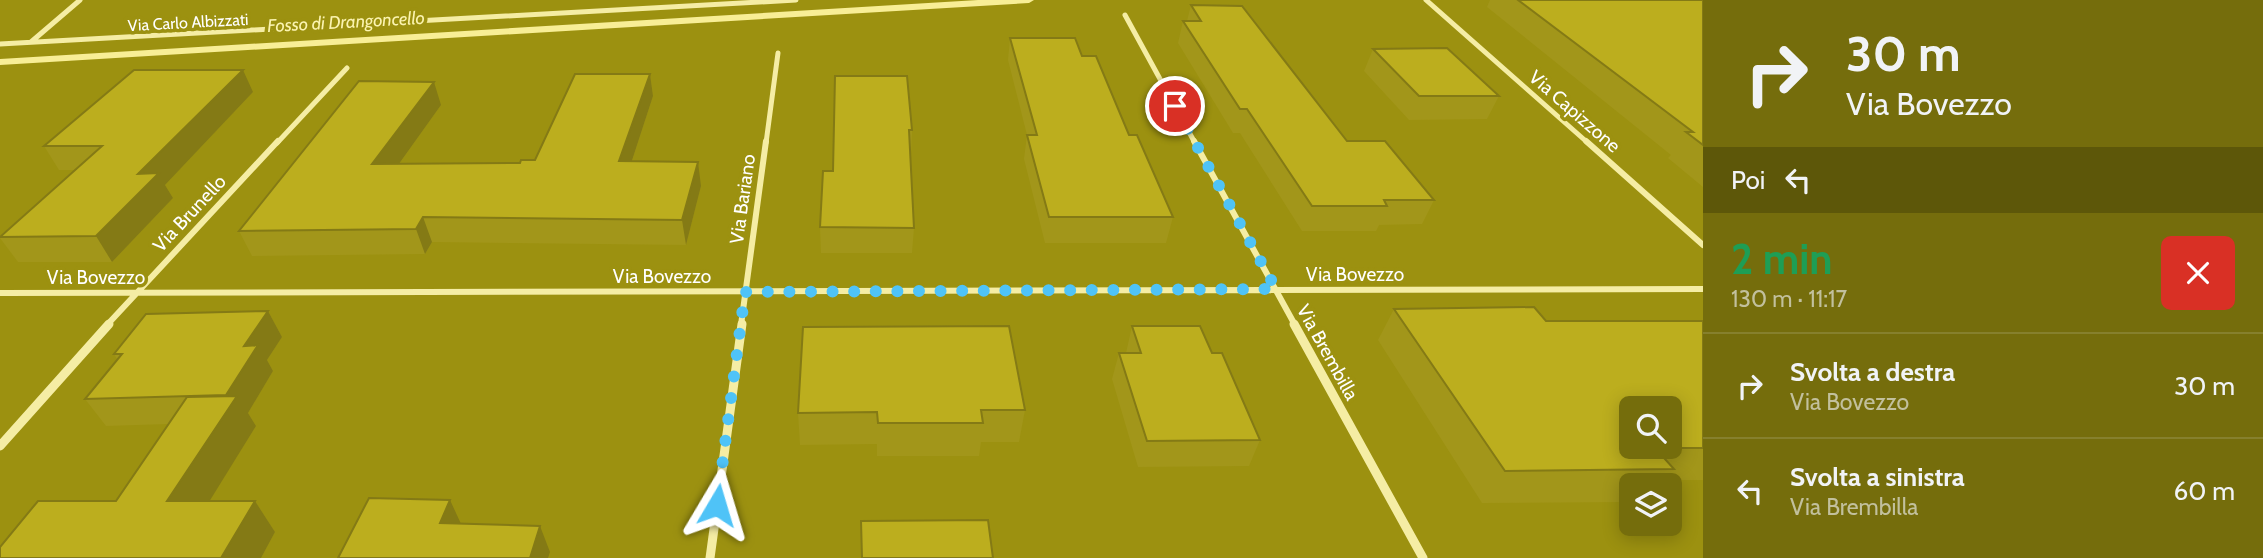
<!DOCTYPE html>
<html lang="it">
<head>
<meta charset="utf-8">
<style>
	body { margin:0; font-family:Cabin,sans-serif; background:#7a7215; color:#f1f3f6; height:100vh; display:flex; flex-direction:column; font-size:26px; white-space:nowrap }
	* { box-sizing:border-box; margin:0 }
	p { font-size:23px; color:#c2c09d }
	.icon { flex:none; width:38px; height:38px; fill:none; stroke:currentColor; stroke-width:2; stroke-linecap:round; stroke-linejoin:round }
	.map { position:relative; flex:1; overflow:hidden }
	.drawer { display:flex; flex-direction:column; background:#756d0c; width:560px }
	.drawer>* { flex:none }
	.hud { background:#756d0c; color:#f1f3f6; overflow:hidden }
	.fabs { position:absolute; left:1619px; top:396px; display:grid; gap:14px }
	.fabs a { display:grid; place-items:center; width:63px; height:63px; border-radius:10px; background:#756d0c; box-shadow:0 4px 18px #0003; font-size:35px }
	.pin { position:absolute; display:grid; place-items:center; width:60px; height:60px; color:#fff; margin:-30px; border:4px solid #fff; border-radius:50%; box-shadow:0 2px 7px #0007 }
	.me { position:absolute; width:77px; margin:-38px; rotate:7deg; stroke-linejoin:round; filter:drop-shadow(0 0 5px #0008) }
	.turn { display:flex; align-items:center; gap:24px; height:147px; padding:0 28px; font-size:32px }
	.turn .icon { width:91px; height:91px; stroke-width:2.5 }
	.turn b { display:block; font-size:49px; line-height:60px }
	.then { display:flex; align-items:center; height:66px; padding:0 28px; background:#0003; gap:14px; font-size:26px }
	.round { display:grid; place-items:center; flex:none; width:74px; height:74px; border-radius:10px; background:#7a7215 }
	.headline { display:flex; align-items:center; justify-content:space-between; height:119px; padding:0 28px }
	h1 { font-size:42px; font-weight:700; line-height:52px; color:#1e9e55 }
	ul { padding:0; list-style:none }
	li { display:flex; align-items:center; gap:21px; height:105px; padding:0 28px; border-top:2px solid #86802d }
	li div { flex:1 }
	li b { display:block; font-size:26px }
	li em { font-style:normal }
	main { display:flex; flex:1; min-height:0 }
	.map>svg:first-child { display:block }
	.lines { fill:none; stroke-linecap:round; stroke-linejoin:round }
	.stream { fill:#f8ee96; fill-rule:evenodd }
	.street-far2 { stroke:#f5eda4; stroke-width:5 }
	.street-far1 { stroke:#f5eda4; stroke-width:6 }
	.street { stroke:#f5eda4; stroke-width:9 }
	.wall { fill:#a2961a }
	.shaded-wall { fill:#847a15 }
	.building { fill:#bcae1e; stroke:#847a15; stroke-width:2; fill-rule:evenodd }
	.route { stroke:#4fc3f7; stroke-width:12; stroke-dasharray:0 21.6 }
	.labels { text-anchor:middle; stroke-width:7; stroke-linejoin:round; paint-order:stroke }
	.far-street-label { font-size:16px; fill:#fff; stroke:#9c9110 }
	.far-water-label { font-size:18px; font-style:italic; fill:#fbf4b1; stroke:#9c9110 }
	.street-label { font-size:19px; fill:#fff; stroke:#9c9110 }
</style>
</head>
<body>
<main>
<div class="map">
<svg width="1703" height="558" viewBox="0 0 1703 558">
	<rect width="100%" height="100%" fill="#9c9110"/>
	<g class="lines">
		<path class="stream" d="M978,0H1034L1029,3L0,65V59Z"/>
		<path class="street-far2" d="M1426,0L1588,143
			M1125,15L1195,143
			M31,42L80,0
			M0,44L796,0
			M277,143L347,68
			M766,143L778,53"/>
		<path class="street-far1" d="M1194,141L1295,325
			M1586,141L1703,245
			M0,293L1703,289
			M107,325L278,141
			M741,325L766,141"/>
		<path class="street" d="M1294,324L1423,558
			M0,446L109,324
			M710,558L742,324"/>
	</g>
	<path class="wall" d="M1490,0H1703V187L1668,158L1671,155L1487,7Z
		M1191,5L1347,141L1434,200L1422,224L1379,225L1376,231H1302L1240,133H1233L1178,43L1183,21H1187Z
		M1010,38L1082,56L1129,135L1173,217L1166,243H1045L1024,159L1027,135L1008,60Z
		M1373,49L1499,96L1487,119L1409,120L1364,71Z
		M650,74L653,96L632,161L701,186L686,245L432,242L425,254L252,256L239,231L441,105L399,164L520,163L535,160Z
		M835,76L912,130L911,154H910L914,228L912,253H821L820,227L833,171Z
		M253,92L165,185L173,198L112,262H18L0,238V236L75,170H59L44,146Z
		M1394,309L1546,321H1703V480H1664L1660,485H1631V502L1482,503L1378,340Z
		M268,311L282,337L267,360L273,371L248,413L256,426L209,501H255L275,532L261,558H0L116,501L169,424L106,426L85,399L117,359L114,354Z
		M1132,326L1212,353L1260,440L1249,466L1138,467L1112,379L1119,353H1126Z
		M803,327L1025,410L1019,442H981L979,456H877V444L800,445L798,413Z"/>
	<path class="shaded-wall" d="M243,70L253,92L165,185L173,198L112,262L96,236L138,174Z
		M650,74L653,96L624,185L619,161Z
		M434,82L441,105L381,189L372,164Z
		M698,162L701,186L686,245L682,220Z
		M423,217L432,242L425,254L416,229Z
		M268,311L282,337L267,360L273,371L248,413L256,426L191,531L167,501L226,395L244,346Z
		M450,500L462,526L440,523Z
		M255,501L275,532L261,558H221Z
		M540,526L550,552L548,558H530Z"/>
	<path class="building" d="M1518,0H1703V145L1686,132H1693Z
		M1191,5L1242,6L1347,141H1385L1434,200H1384L1387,206H1312L1247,109H1240L1183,21H1201Z
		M1010,38H1075L1082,56H1096L1129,135H1137L1173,217H1049L1027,135H1037Z
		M1447,48L1499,96H1419L1373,49Z
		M134,70H243L138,174L159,173L96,236L0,237L102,146H44Z
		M575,74H650L619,161L698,162L682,220L423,217L416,229L239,231L359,81L434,82L372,164L520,163L521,160H535Z
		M835,76H907L912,130H909L914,228L820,227L823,171H833Z
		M1534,307L1546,321H1703V448H1655L1674,469L1505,471L1394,309ZM1631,408H1670V446H1631Z
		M268,311L244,346L258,345L226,395L85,399L122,354H114L146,314Z
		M1009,326L1025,410H981L983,423H878L877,412L798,413L803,327Z
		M1132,326H1200L1212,353H1222L1260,440L1147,441L1119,353H1141Z
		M237,396L167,501H255L221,558H0V547L38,501H116L187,397Z
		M369,498L450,500L440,523L540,526L530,558H338Z
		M988,520L993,558H862L861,521Z"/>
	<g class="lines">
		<path class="route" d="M717,505L745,292L1276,289L1175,106"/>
	</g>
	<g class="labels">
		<g class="far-street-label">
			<text transform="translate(188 22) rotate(-3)" y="6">Via Carlo Albizzati</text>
		</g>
		<g class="far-water-label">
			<text transform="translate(346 22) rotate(-3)" y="6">Fosso di Drangoncello</text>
		</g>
		<g class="street-label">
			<text transform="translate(1575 111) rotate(41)" y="7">Via Capizzone</text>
			<text transform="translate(742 199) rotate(-82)" y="7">Via Bariano</text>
			<text transform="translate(189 213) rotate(-47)" y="7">Via Brunello</text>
			<text x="1355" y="281">Via Bovezzo</text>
			<text x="662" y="283">Via Bovezzo</text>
			<text x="96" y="284">Via Bovezzo</text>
			<text transform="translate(1328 352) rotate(61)" y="7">Via Brembilla</text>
		</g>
	</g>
</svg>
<div class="fabs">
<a><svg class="icon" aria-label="search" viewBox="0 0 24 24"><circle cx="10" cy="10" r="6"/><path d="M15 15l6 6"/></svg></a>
<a><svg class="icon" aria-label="layers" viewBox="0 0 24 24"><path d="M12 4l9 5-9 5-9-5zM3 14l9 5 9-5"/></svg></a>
</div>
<div class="pin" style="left:1175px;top:106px;background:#d93025"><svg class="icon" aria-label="arrive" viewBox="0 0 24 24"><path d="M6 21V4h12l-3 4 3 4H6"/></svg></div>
<svg class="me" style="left:717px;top:505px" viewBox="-20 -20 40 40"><path d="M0-17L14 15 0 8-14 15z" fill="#4fc3f7" stroke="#fff" stroke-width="4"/></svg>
</div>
<section class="drawer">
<div class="hud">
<div class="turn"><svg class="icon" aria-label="right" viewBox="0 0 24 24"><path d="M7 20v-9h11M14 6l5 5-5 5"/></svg><div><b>30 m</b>Via Bovezzo</div></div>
<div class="then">Poi<svg class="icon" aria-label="left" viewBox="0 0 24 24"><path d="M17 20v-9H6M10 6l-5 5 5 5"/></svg></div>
</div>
<div class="headline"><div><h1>2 min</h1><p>130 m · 11:17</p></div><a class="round" style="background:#d93025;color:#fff"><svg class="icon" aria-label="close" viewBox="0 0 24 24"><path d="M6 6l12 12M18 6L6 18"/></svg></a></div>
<ul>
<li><svg class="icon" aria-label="right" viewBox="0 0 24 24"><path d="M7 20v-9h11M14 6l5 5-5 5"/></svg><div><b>Svolta a destra</b><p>Via Bovezzo</p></div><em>30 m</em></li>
<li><svg class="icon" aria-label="left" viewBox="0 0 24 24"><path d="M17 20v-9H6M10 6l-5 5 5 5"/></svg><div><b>Svolta a sinistra</b><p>Via Brembilla</p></div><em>60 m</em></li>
</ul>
</section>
</main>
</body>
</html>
